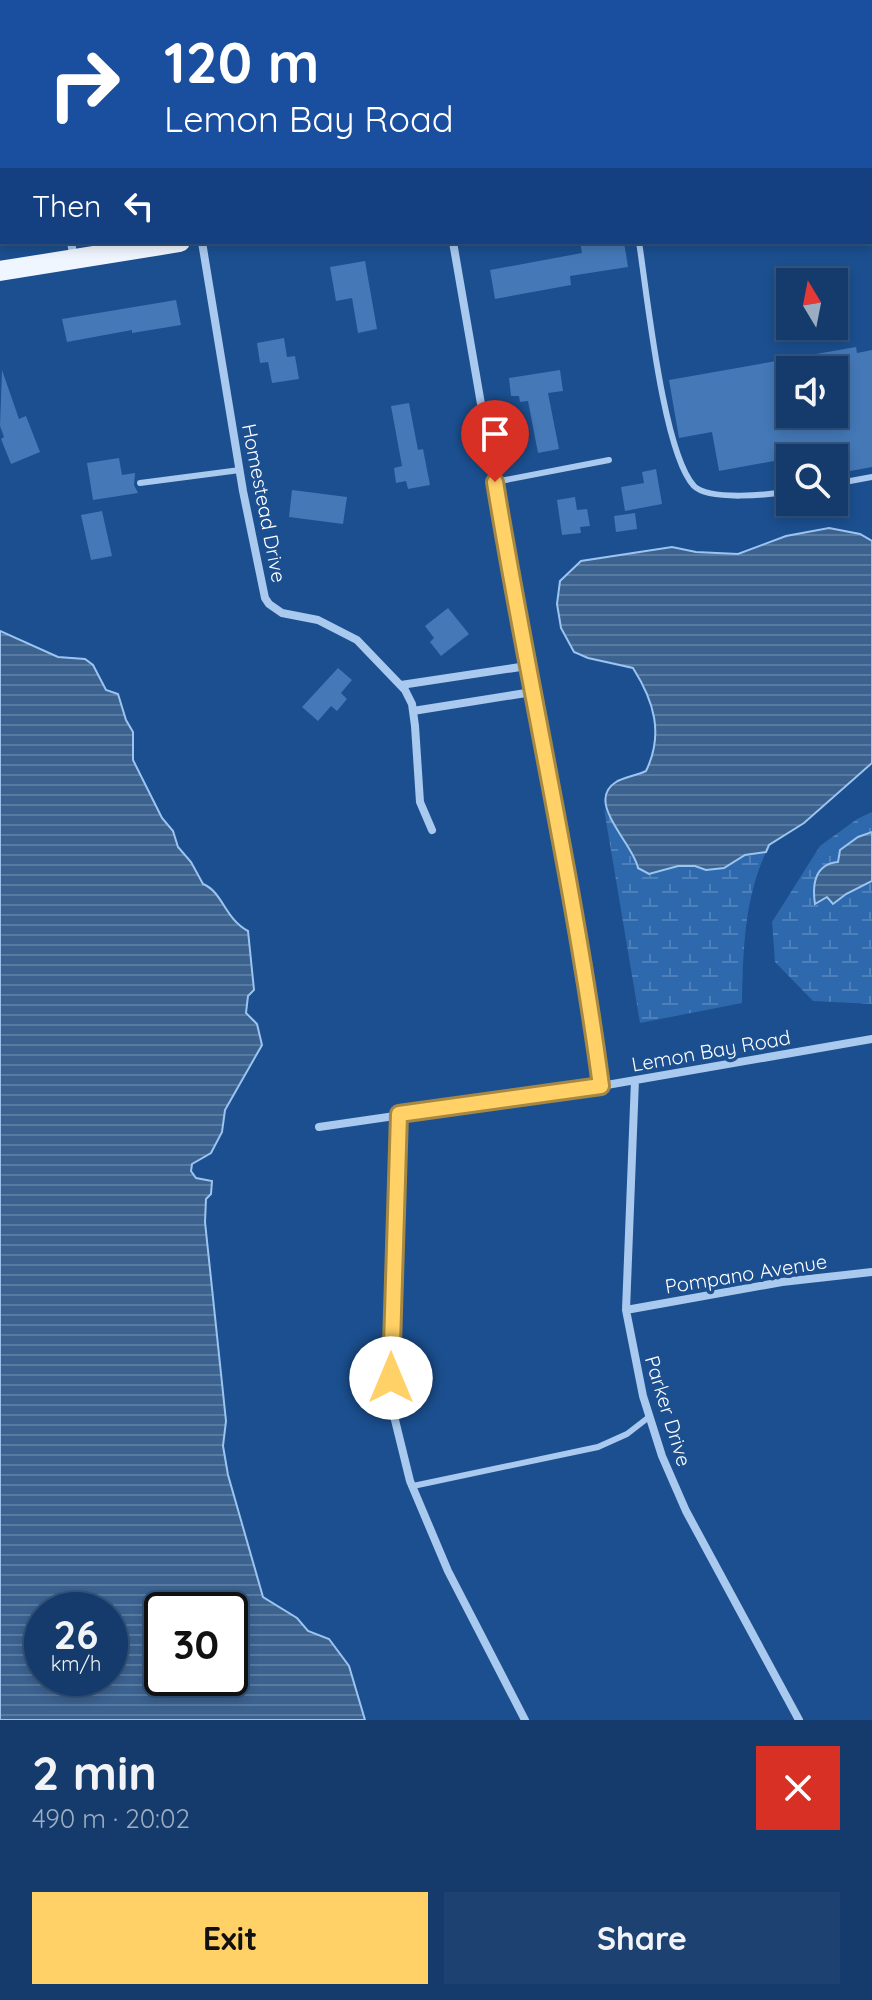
<!DOCTYPE html>
<html lang="en">
<head>
<meta charset="utf-8">
<style>
	body { margin:0; font-family:Quicksand,sans-serif; background:#1d4271; color:#f1f3f6; height:100vh; display:flex; flex-direction:column; font-size:30px; white-space:nowrap }
	* { box-sizing:border-box; margin:0 }
	p { font-size:26px; color:#9dadc1 }
	.icon { flex:none; width:44px; height:44px; fill:none; stroke:currentColor; stroke-width:2; stroke-linecap:round; stroke-linejoin:round }
	.map { position:relative; height:1720px; overflow:hidden }
	.panel { display:flex; flex-direction:column; background:#143b6b; flex:1 }
	.panel>* { flex:none }
	.banner { position:absolute; left:0px; top:0px; width:872px; height:244px; box-shadow:0 4px 12px #0003,0 0 0 2px #33557e; background:#1a4fa0; color:#fff; overflow:hidden }
	.needle { width:52px; rotate:350deg }
	.fabs { position:absolute; left:776px; top:268px; display:grid; gap:16px }
	.fabs a { display:grid; place-items:center; width:72px; height:72px; border-radius:0px; background:#143b6b; box-shadow:0 4px 12px #0003,0 0 0 2px #33557e; font-size:40px }
	.speed { position:absolute; left:24px; top:1592px; display:flex; gap:16px; font-size:40px; font-weight:700; text-align:center }
	.speed>* { display:grid; place-content:center; width:104px; height:104px; border-radius:50%; background:#143b6b; box-shadow:0 4px 12px #0003,0 0 0 2px #33557e; line-height:1 }
	.speed small { font-size:20px; font-weight:400 }
	.speed .limit { border:4px solid #111; border-radius:12px; background:#fff; color:#111 }
	.pin { position:absolute; display:grid; place-items:center; width:68px; height:68px; color:#fff; margin:-82px -34px; border-radius:50% 50% 50% 0; rotate:-45deg; box-shadow:0 0 8px #0007 }
	.pin .icon { rotate:45deg }
	.me { position:absolute; width:88px; margin:-44px; rotate:0deg; stroke-linejoin:round; filter:drop-shadow(0 0 6px #0008) }
	.turn { display:flex; align-items:center; gap:28px; height:168px; padding:0 32px; font-size:36px }
	.turn .icon { width:104px; height:104px; stroke-width:2.5 }
	.turn b { display:block; font-size:56px; line-height:68px }
	.then { display:flex; align-items:center; height:76px; padding:0 32px; background:#0003; gap:16px; font-size:30px }
	.round { display:grid; place-items:center; flex:none; width:84px; height:84px; border-radius:0px; background:#1d4271 }
	.summary { display:flex; align-items:center; justify-content:space-between; height:136px; padding:0 32px }
	h1 { font-size:48px; font-weight:700; line-height:60px }
	.primary-button { display:flex; gap:16px; margin-top:auto; padding:16px 32px }
	.primary-button a { flex:1; height:92px; border-radius:0px; background:#ffd166; color:#111; font-size:32px; font-weight:700; line-height:92px; text-align:center }
	.primary-button a+a { background:#1d4271; color:#f1f3f6 }
	.map>svg:first-child { display:block }
	.wetland { fill:url(#wetland-marsh) }
	.water { fill:url(#water-rules); stroke:#9cc4f0; stroke-width:2; fill-rule:evenodd }
	.building { fill:#4478b7; fill-rule:evenodd }
	.lines { fill:none; stroke-linecap:round; stroke-linejoin:round }
	.service { stroke:#a9c9ee; stroke-width:6 }
	.minor { stroke:#a9c9ee; stroke-width:8 }
	.primary { stroke:#f0f6ff; stroke-width:20 }
	.route-casing { stroke:#a68842; stroke-width:20 }
	.route { stroke:#ffd166; stroke-width:14 }
	.labels { text-anchor:middle; stroke-width:7; stroke-linejoin:round; paint-order:stroke }
	.street-label { font-size:20px; fill:#fff; stroke:#1b4f8f }
</style>
</head>
<body>
<div class="map">
<svg width="872" height="1720" viewBox="0 0 872 1720">
	<defs>
		<pattern id="wetland-marsh" width="20" height="14" patternUnits="userSpaceOnUse" patternTransform="scale(2)"><rect width="20" height="14" fill="#2e69ad"/><path d="M1 5h8M5 5V1M11 12h8M15 12V8" fill="none" stroke="#4d80b9"/></pattern>
		<pattern id="water-rules" width="6" height="5" patternUnits="userSpaceOnUse" patternTransform="scale(2)"><rect width="6" height="5" fill="#3c6290"/><path d="M0 2.5h6" fill="none" stroke="#597aa1"/></pattern>
	</defs>
	<rect width="100%" height="100%" fill="#1b4f8f"/>
	<path class="wetland" d="M604,809L636,858L638,868L649,874L678,866H695L706,870L723,868L745,855L766,852C744,899 743,953 742,1003L640,1023Z
		M872,812V832C843,842 836,870 827,897L833,903L846,894L872,881V1004L813,1001L775,962L772,922L820,846L857,819Z"/>
	<path class="water" d="M829,528L860,534L872,541V763L804,823L769,845L766,852L745,855L724,868L706,870L695,866H678L649,874L638,868C634,844 584,802 616,782C622,778 638,775 646,771C664,734 654,701 633,668L588,658L574,652L561,628L557,604L560,581L581,561L672,547L696,552L738,554L786,536Z
		M0,631L58,657L85,659L93,665L106,690L118,694L126,720L133,732V760L162,818L173,831L178,847L191,862L203,884C223,892 224,918 248,931L254,990L248,996L246,1013L257,1024L262,1045L225,1110L222,1132L211,1153L192,1164L191,1171L196,1178L212,1181L211,1194L206,1199L205,1222L226,1421L223,1446L228,1475L263,1597L297,1618L308,1631L329,1639L349,1666L365,1720H0ZM42,1610H110V1678H42ZM162,1610H230V1678H162Z
		M872,832V881L846,894L833,904L827,897L815,904C812,884 815,864 838,862L840,850L858,837Z"/>
	<path class="building" d="M580,242H624L628,267L570,276L571,285L495,299L490,270L582,253Z
		M365,261L377,329L358,333L352,298L336,301L330,267Z
		M176,300L181,325L132,333V330L67,342L62,319Z
		M284,338L287,357L295,356L299,379L272,383L268,362L260,363L257,343Z
		M856,347L857,353L872,350V467L834,474V458H790L719,471L712,432L679,438L669,380ZM790,370H834V414H790Z
		M2,370L19,419L26,416L40,452L11,464L1,439L4,437L0,426Z
		M560,370L563,391L548,393L559,449L538,453L528,401L520,402L519,396H511L509,378Z
		M409,403L418,450L423,449L430,485L408,489L406,481L396,483L394,468L402,466L391,406Z
		M119,458L122,475L135,473L134,485L138,493L93,500L87,463Z
		M656,469L662,504L625,511L621,487L644,483L642,472Z
		M292,490L347,497L343,524L289,517Z
		M575,497L577,510L587,509L590,526L580,527L581,533L562,535L557,500Z
		M102,511L112,556L91,560L81,515Z
		M635,513L637,529L616,532L614,516Z
		M448,608L469,634L441,656L430,642L434,638L425,626Z
		M338,668L352,680L341,693L347,699L337,711L331,706L318,721L302,707Z"/>
	<g class="lines">
		<path class="service" d="M769,0V2
			M870,22H872
			M870,69L872,68
			M639,242C647,293 663,453 694,486C709,501 770,495 790,491
			M495,482L609,460
			M140,483L240,470
			M834,484L872,477
			M413,1486L598,1447L627,1434L649,1417"/>
		<path class="minor" d="M30,0L31,2
			M393,2V0
			M71,242L74,259
			M202,242L243,491L265,598L269,604L282,613L318,620L357,640L405,690L412,704L415,726L420,802L432,830
			M453,242L521,635L590,1004L601,1086
			M401,685L527,666
			M413,711L532,692
			M635,1080L626,1310L643,1396L662,1456L686,1511L799,1720
			M399,1114L391,1320V1378L395,1420L410,1481L448,1571L525,1720
			M319,1127L601,1086L872,1039
			M626,1310L782,1282L872,1272"/>
		<path class="primary" d="M870,118L872,117
			M870,136H872
			M0,271L180,242"/>
	</g>
	<g class="lines">
		<g class="route-casing">
			<path id="route" d="M391,1378L399,1114L601,1086C574,883 528,684 495,482"/>
		</g>
		<use href="#route" class="route"/>
	</g>
	<g class="labels">
		<g class="street-label">
			<text transform="translate(264 503) rotate(79)" y="7">Homestead Drive</text>
			<text transform="translate(711 1051) rotate(-10)" y="7">Lemon Bay Road</text>
			<text transform="translate(746 1274) rotate(-9)" y="7">Pompano Avenue</text>
			<text transform="translate(668 1411) rotate(73)" y="7">Parker Drive</text>
		</g>
	</g>
</svg>
<div class="fabs">
<a><svg class="needle" viewBox="-14 -14 28 28"><path d="M0-13l5 13h-10z" fill="#e53935"/><path d="M0 13l5-13h-10z" fill="#9dadc1"/></svg></a>
<a><svg class="icon" aria-label="sound" viewBox="0 0 24 24"><path d="M4 9h4l5-4v14l-5-4H4zM17 9q2 3 0 6"/></svg></a>
<a><svg class="icon" aria-label="search" viewBox="0 0 24 24"><circle cx="10" cy="10" r="6"/><path d="M15 15l6 6"/></svg></a>
</div>
<div class="speed"><div>26<small>km/h</small></div><div class="limit">30</div></div>
<div class="pin" style="left:495px;top:482px;background:#d93025"><svg class="icon" aria-label="arrive" viewBox="0 0 24 24"><path d="M6 21V4h12l-3 4 3 4H6"/></svg></div>
<svg class="me" style="left:391px;top:1378px" viewBox="-20 -20 40 40"><circle r="19" fill="#fff"/><path d="M0-13L10 11 0 6-10 11z" fill="#ffd166"/></svg>
<div class="banner">
<div class="turn"><svg class="icon" aria-label="right" viewBox="0 0 24 24"><path d="M7 20v-9h11M14 6l5 5-5 5"/></svg><div><b>120 m</b>Lemon Bay Road</div></div>
<div class="then">Then<svg class="icon" aria-label="left" viewBox="0 0 24 24"><path d="M17 20v-9H6M10 6l-5 5 5 5"/></svg></div>
</div>
</div>
<section class="panel">
<div class="summary"><div><h1>2 min</h1><p>490 m · 20:02</p></div><a class="round" style="background:#d93025;color:#fff"><svg class="icon" aria-label="close" viewBox="0 0 24 24"><path d="M6 6l12 12M18 6L6 18"/></svg></a></div>
<div class="primary-button"><a>Exit</a><a>Share</a></div>
</section>
</body>
</html>
